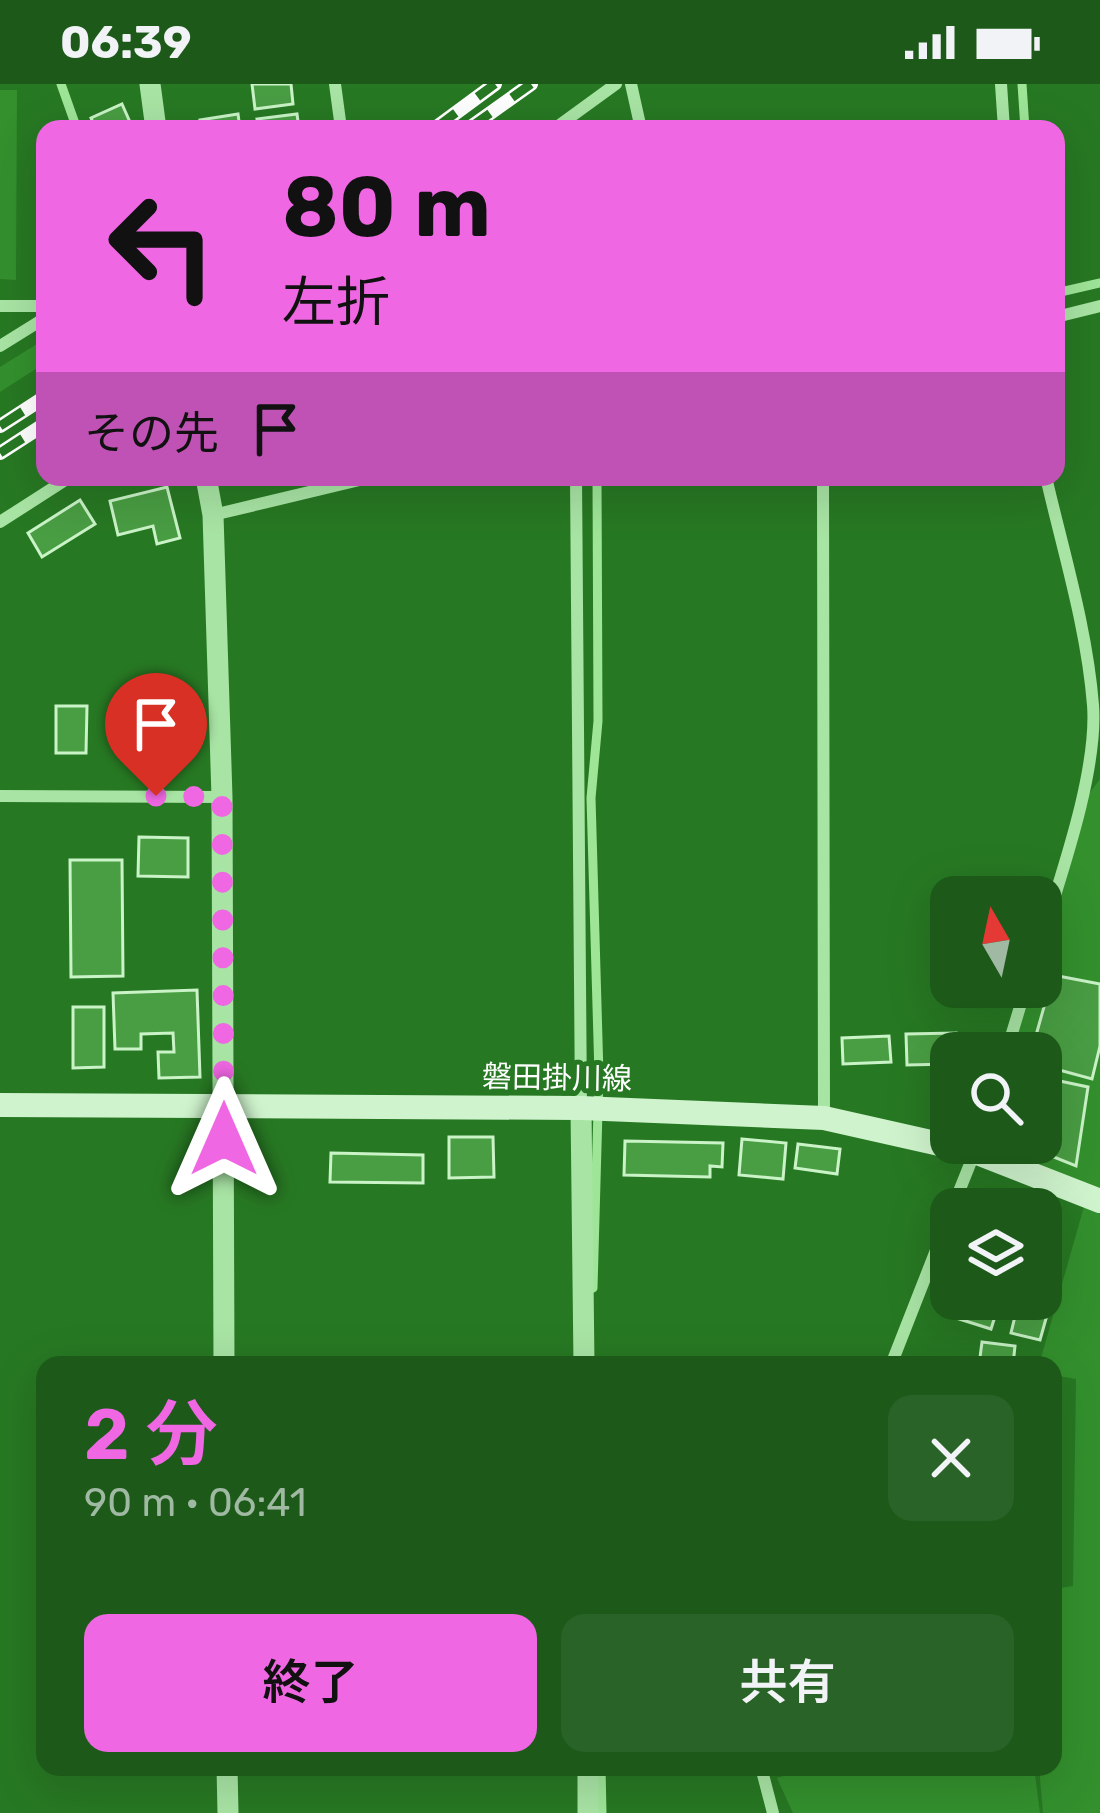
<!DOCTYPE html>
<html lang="ja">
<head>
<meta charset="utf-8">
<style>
	body { margin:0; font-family:Rubik,"Noto Sans JP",sans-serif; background:#2a6327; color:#f1f3f6; height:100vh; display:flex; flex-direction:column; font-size:45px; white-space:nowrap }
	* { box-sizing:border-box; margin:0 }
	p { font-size:39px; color:#a0b9a2 }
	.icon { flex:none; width:66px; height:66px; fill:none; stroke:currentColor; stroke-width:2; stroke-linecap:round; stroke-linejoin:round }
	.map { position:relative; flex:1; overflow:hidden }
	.drawer { position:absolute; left:36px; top:1272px; width:1026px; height:420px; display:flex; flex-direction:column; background:#1d5a1a; border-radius:24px; box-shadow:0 12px 48px #0002 }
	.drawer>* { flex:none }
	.top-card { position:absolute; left:36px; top:36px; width:1029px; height:366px; border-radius:24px; box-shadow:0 12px 48px #0002; background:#ef67e2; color:#111; overflow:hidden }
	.needle { width:78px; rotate:351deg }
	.controls { position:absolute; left:930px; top:792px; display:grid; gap:24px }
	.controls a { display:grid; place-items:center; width:132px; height:132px; border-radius:24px; background:#1d5a1a; box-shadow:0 12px 48px #0002; font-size:60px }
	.pin { position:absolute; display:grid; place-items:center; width:102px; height:102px; color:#fff; margin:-123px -51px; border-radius:50% 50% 50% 0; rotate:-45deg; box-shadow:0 0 12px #0007 }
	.pin .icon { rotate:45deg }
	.me { position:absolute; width:132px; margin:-66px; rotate:0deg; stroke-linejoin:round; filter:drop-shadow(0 0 9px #0008) }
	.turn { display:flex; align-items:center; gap:42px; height:252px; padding:0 48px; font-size:54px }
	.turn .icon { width:156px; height:156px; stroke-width:2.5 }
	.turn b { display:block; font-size:84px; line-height:102px }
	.then { display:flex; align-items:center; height:114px; padding:0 48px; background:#0003; gap:24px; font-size:45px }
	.round { display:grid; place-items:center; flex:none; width:126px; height:126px; border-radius:24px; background:#2a6327 }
	.summary { display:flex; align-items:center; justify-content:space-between; height:204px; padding:0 48px }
	h1 { font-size:72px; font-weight:600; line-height:90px; color:#ef67e2 }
	.action { display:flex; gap:24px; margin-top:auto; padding:24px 48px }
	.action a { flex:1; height:138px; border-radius:24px; background:#ef67e2; color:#111; font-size:48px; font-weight:600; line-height:138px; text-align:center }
	.action a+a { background:#2a6327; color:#f1f3f6 }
	.status { display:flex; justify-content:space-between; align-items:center; height:84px; padding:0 60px; background:#1d5a1a; direction:ltr }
	.status svg { height:33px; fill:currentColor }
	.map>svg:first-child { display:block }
	.green { fill:#33902d }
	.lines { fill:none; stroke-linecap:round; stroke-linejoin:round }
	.stream { stroke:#9ee598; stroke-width:9 }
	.building { fill:#499d43; stroke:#caf3c7; stroke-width:3 }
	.minor { stroke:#a8e4a4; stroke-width:12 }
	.tertiary { stroke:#a8e4a4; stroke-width:21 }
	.secondary { stroke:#cff4cd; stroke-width:24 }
	.rail-casing { stroke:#fff; stroke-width:14 }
	.rail { stroke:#277823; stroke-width:9; stroke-dasharray:27; stroke-linecap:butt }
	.route { stroke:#ef67e2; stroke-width:21; stroke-dasharray:0 37.8 }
	.labels { text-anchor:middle; stroke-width:10; stroke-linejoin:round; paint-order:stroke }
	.street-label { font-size:30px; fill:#fff; stroke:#277823 }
</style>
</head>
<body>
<div class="status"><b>06:39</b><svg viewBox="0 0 49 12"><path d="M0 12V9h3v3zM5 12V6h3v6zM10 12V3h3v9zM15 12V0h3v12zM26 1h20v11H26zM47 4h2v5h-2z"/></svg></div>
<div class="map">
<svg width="1100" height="1729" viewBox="0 0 1100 1729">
	<rect width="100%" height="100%" fill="#277823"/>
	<path class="green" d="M0,6H17L16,196L0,195Z
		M45,255V279L0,308V283Z
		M1100,695V1729H1043L1039,1683H1053V1505L1073,1502L1076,1295L1053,1291V1281H1039L1087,1112L977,1059H1041V969H1005L1025,903H1041V848L1077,726Z
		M813,1683L820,1690L821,1683H1034L1040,1729H793L777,1694Z"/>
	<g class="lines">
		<path class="stream" d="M61,0L77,45
			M1022,0L1025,45
			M1056,209L1100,199
			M593,1204L599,991L591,714L598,637L597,393
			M601,1683L602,1729"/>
	</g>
	<path class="building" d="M252,0H291L293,20L255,25Z
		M122,20L133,45H96L91,34Z
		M238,30L240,45H202L200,36Z
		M297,30L299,45H259L257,35Z
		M167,403L180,454L157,460L153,442L118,451L110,417Z
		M80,416L95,440L42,473L28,449Z
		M56,622H87L86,669H56Z
		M139,753L188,754V793L138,792Z
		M70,776H122L123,892L71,893Z
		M1053,891L1100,900V962L1092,995L1041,981V969H1031Z
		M197,906L200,993L159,994L158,968H174L173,949L141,950V965H115L113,909Z
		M73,923H104V983L73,984Z
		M956,949V969H951V980L907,981L906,950Z
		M889,952L891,978L843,980L842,954Z
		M1041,993L1088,1003L1076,1082L1019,1059H1041Z
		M449,1053H493L494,1093L449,1094Z
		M742,1055L786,1059L783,1095L739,1091Z
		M625,1057L723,1059L722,1083L710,1082V1093L624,1091Z
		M798,1060L840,1065L837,1090L795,1084Z
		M331,1069L423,1071V1099L330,1098Z
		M993,1110L1036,1125H987Z
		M1041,1127L1054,1132L1041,1169Z
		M963,1215L999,1220L991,1245L956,1234Z
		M1017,1224L1047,1231L1040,1256L1011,1249Z
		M982,1258L1015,1262L1013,1281H979Z"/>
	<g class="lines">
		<path class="minor" d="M335,0L340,37
			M631,0L641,45
			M1001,0L1004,45
			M554,45L616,0
			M0,222H45
			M1056,233L1100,222
			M0,262L45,234
			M576,393L581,1024
			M823,393L824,1034
			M213,431L372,393
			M0,438L70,393
			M0,712L222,713
			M1041,856C1061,791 1098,687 1093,621C1087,544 1063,467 1046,393
			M1006,969L1026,903
			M952,1125L976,1065
			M891,1281L951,1128
			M761,1683L773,1729"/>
		<path class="tertiary" d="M150,0L156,45
			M206,393L213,431L222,713L224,1281
			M581,1024L584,1281
			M227,1683L228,1729
			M588,1683V1729"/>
		<path class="secondary" d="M0,1021L581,1024L824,1034L975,1068L1100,1117"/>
		<g class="rail-casing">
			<path id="rail" d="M434,45L495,0
				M468,45L531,0
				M0,342L45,313
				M0,369L45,340"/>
		</g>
		<use href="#rail" class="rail"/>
	</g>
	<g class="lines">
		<path class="route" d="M156,712L222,713L224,1055"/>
	</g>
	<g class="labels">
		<g class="street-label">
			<text transform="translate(557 994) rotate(1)" y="10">磐田掛川線</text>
		</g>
	</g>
</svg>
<div class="controls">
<a><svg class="needle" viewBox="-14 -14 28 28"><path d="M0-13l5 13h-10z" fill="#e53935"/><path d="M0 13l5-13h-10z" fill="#a0b9a2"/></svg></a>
<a><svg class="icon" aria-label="search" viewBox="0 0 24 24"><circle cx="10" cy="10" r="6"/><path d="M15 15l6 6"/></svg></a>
<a><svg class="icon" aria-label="layers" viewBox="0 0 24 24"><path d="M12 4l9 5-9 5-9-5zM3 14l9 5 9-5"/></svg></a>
</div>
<div class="pin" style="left:156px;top:712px;background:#d93025"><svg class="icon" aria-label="arrive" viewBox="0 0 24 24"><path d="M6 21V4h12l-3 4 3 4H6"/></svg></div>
<svg class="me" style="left:224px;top:1055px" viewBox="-20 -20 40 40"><path d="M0-17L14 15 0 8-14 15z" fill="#ef67e2" stroke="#fff" stroke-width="4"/></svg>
<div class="top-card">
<div class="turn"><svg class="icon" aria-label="left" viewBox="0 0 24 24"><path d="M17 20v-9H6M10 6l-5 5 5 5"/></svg><div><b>80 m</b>左折</div></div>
<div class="then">その先<svg class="icon" aria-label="arrive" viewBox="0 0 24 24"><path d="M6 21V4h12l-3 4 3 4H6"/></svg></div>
</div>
<section class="drawer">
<div class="summary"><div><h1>2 分</h1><p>90 m · 06:41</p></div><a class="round"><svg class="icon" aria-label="close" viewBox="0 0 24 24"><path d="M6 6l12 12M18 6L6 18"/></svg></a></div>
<div class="action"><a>終了</a><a>共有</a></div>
</section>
</div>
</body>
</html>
